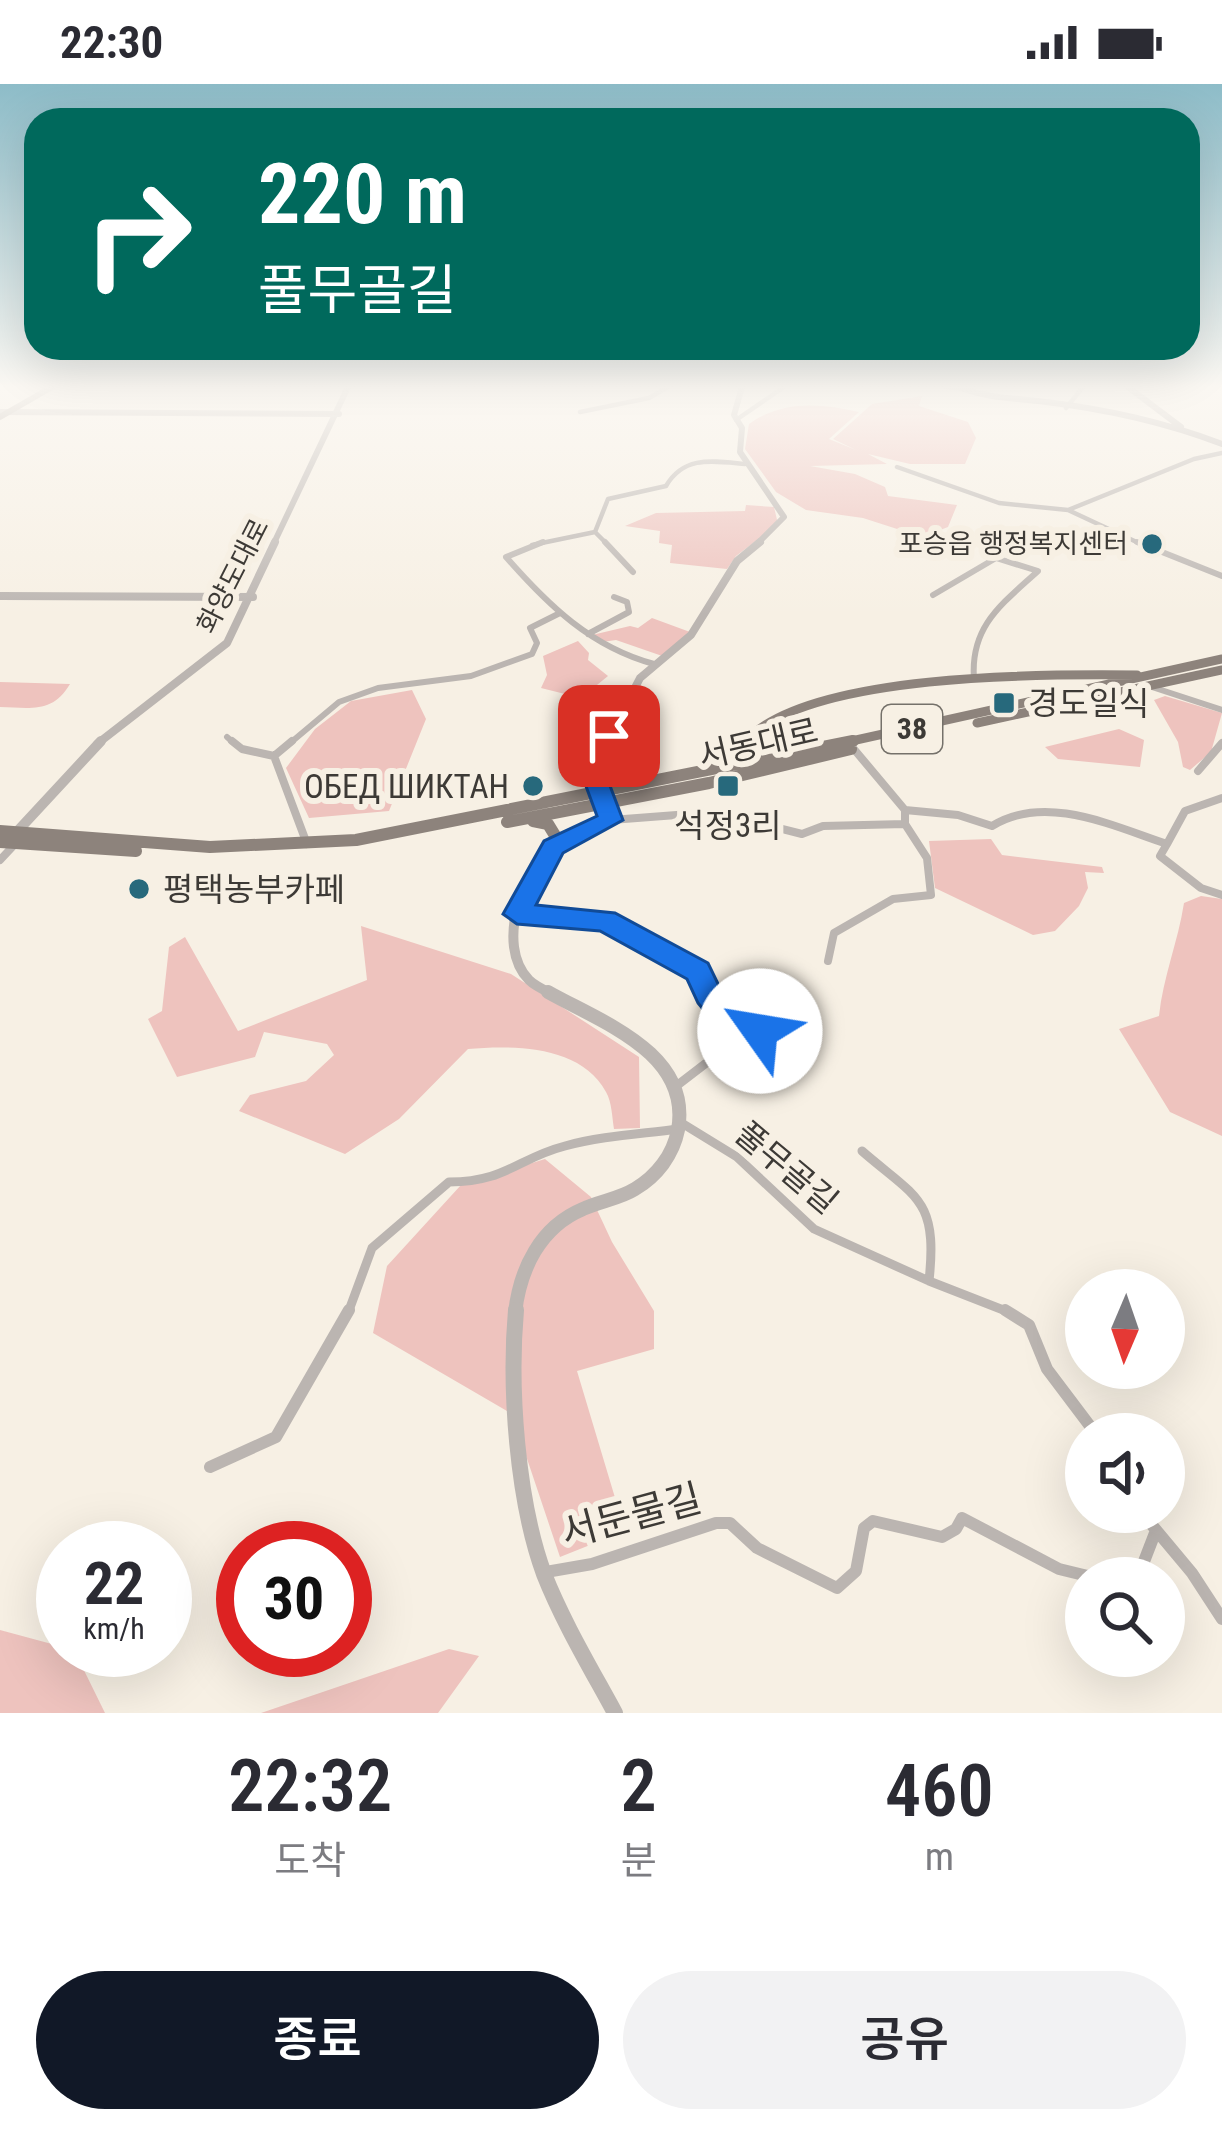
<!DOCTYPE html>
<html lang="ko">
<head>
<meta charset="utf-8">
<style>
	body { margin:0; font-family:"Roboto Condensed","Noto Sans KR",sans-serif; background:#f2f2f3; color:#2b2b33; height:100vh; display:flex; flex-direction:column; font-size:45px; white-space:nowrap }
	* { box-sizing:border-box; margin:0 }
	p { font-size:39px; color:#7c7c81 }
	.icon { flex:none; width:66px; height:66px; fill:none; stroke:currentColor; stroke-width:2; stroke-linecap:round; stroke-linejoin:round }
	.map { position:relative; height:1629px; overflow:hidden }
	.panel { display:flex; flex-direction:column; background:#fff; flex:1 }
	.panel>* { flex:none }
	.banner { position:absolute; left:24px; top:24px; width:1176px; height:252px; border-radius:36px; box-shadow:0 12px 48px #0002; background:#00695c; color:#fff; overflow:hidden }
	.needle { width:78px; rotate:182deg }
	.buttons { position:absolute; left:1065px; top:1185px; display:grid; gap:24px }
	.buttons a { display:grid; place-items:center; width:120px; height:120px; border-radius:50%; background:#fff; box-shadow:0 12px 48px #0002; font-size:60px }
	.speed { position:absolute; left:36px; top:1437px; display:flex; gap:24px; font-size:60px; font-weight:700; text-align:center }
	.speed>* { display:grid; place-content:center; width:156px; height:156px; border-radius:50%; background:#fff; box-shadow:0 12px 48px #0002; line-height:1 }
	.speed small { font-size:30px; font-weight:400 }
	.speed .limit { border:18px solid #d22; background:#fff; color:#111 }
	.pin { position:absolute; display:grid; place-items:center; width:102px; height:102px; color:#fff; margin:-51px; border-radius:24px; box-shadow:0 6px 18px #0006 }
	.me { position:absolute; width:132px; margin:-66px; rotate:302deg; stroke-linejoin:round; filter:drop-shadow(0 0 9px #0008) }
	.turn { display:flex; align-items:center; gap:42px; height:252px; padding:0 36px; font-size:54px }
	.turn .icon { width:156px; height:156px; stroke-width:2.5 }
	.turn b { display:block; font-size:84px; line-height:102px }
	.eta { display:flex; justify-content:space-evenly; align-items:center; height:204px; text-align:center }
	.eta b { font-size:72px; font-weight:600; line-height:84px }
	.action { display:flex; gap:24px; margin-top:auto; padding:24px 36px }
	.action a { flex:1; height:138px; border-radius:72px; background:#111827; color:#fff; font-size:48px; font-weight:600; line-height:138px; text-align:center }
	.action a+a { background:#f2f2f3; color:#2b2b33 }
	.status { display:flex; justify-content:space-between; align-items:center; height:84px; padding:0 60px; background:#fff; direction:ltr }
	.status svg { height:33px; fill:currentColor }
	.map>svg:first-child { display:block }
	.green { fill:#eec3be }
	.lines { fill:none; stroke-linecap:round; stroke-linejoin:round }
	.minor-far4 { stroke:#bbb5b1; stroke-width:4.5 }
	.minor-far3 { stroke:#bbb5b1; stroke-width:6 }
	.minor-far2 { stroke:#bbb5b1; stroke-width:8 }
	.minor-far1 { stroke:#bbb5b1; stroke-width:9 }
	.minor { stroke:#bbb5b1; stroke-width:12 }
	.tertiary-far4 { stroke:#bbb5b1; stroke-width:6 }
	.tertiary-far3 { stroke:#bbb5b1; stroke-width:8 }
	.tertiary-far2 { stroke:#bbb5b1; stroke-width:10 }
	.tertiary-far1 { stroke:#bbb5b1; stroke-width:14 }
	.tertiary { stroke:#bbb5b1; stroke-width:16 }
	.secondary { stroke:#a09892; stroke-width:6 }
	.primary-far1 { stroke:#8d837c; stroke-width:9 }
	.primary { stroke:#8d837c; stroke-width:12 }
	.route { fill:#1a73e8; stroke:#114b97; stroke-width:3 }
	.poi-dot { fill:#27697c; stroke:#f7f0e4; stroke-width:4.5 }
	.labels { text-anchor:middle; stroke-width:12; stroke-linejoin:round; paint-order:stroke }
	.far-poi-label { font-size:27px; fill:#3d3a36; stroke:#f7f0e4; text-anchor:end }
	.far-street-label { font-size:27px; fill:#3d3a36; stroke:#f7f0e4 }
	.shield { fill:#f7f0e4; stroke:#75716a; stroke-width:3 }
	.shield-label { font-size:30px; font-weight:bold; fill:#3d3a36 }
	.poi-label { font-size:33px; fill:#3d3a36; stroke:#f7f0e4; text-anchor:start }
	.street-label { font-size:33px; fill:#3d3a36; stroke:#f7f0e4 }
	.near-street-label { font-size:39px; fill:#3d3a36; stroke:#f7f0e4 }
</style>
</head>
<body>
<div class="status"><b>22:30</b><svg viewBox="0 0 49 12"><path d="M0 12V9h3v3zM5 12V6h3v6zM10 12V3h3v9zM15 12V0h3v12zM26 1h20v11H26zM47 4h2v5h-2z"/></svg></div>
<div class="map">
<svg width="1222" height="1629" viewBox="0 0 1222 1629">
	<rect width="100%" height="100%" fill="#f7f0e4"/>
	<path class="green" d="M922,312L919,322L968,338L976,354L965,380H910L868,370L887,380L810,382L855,390L885,403L888,412L957,421L948,443L922,453L863,434L806,426L776,408L745,365L749,340C782,316 820,319 859,328L829,355L856,366L833,355L872,320Z
		M746,421L774,423L778,440L736,472L727,485L670,479L672,461L659,459L660,447L625,442L656,429L745,427Z
		M652,534L690,548L668,574L616,556L602,558L592,551L630,542L638,544Z
		M578,557L589,569L588,576L608,592L581,614L541,604L547,591L543,572Z
		M0,598L70,600C53,629 32,624 0,623Z
		M412,606L426,635L389,727L309,734L286,684L315,645L351,617Z
		M1165,612L1222,629L1211,668L1190,686L1183,683L1178,658L1154,616Z
		M1119,645L1144,656L1140,683L1058,675L1045,663Z
		M991,755L1002,771L1102,783L1104,789L1085,788L1088,804L1079,822L1055,847L1033,851L935,804L929,757Z
		M1201,812L1222,815V1052L1170,1028L1119,945L1159,932C1163,893 1178,858 1184,819Z
		M361,842L511,890L639,973L640,1044L614,1045C612,1034 612,1018 606,1008C581,961 513,961 468,965L399,1035L345,1070L239,1027L250,1011L306,997L334,971L327,960L264,948L255,973L177,993L148,935L162,927L169,863L185,853L238,947L367,896Z
		M545,1075L591,1113L612,1158L654,1227V1265L577,1287L625,1447L560,1473L512,1330L373,1249L387,1182L461,1101Z
		M0,1546L74,1566L105,1629H0Z
		M449,1565L479,1572L438,1629H261Z"/>
	<g class="lines">
		<path class="minor-far4" d="M946,303L964,305
			M1066,324L1083,303
			M580,328L649,314L668,303
			M736,336L784,303
			M897,383L999,419L1068,426L1194,375L1222,369
			M1068,426L1143,461
			M595,448L608,461
			M532,461L595,448L608,415L666,402C684,371 713,377 745,380"/>
		<path class="minor-far3" d="M543,458L506,473C548,521 591,563 654,580
			M605,458L633,488
			M1137,458L1222,492
			M933,511L996,474L1038,487C1002,520 970,542 974,595
			M588,550L629,528L627,518L614,513
			M1152,603L1222,626
			M227,653L235,660
			M289,660L339,618L378,604L471,592L532,570L537,559L530,544L560,529"/>
		<path class="minor-far2" d="M232,657L242,665L274,672
			M292,657L274,672L307,760
			M1198,687L1222,659
			M905,726L958,731L992,742C1045,709 1113,742 1167,760L1160,772L1201,804L1222,811
			M611,736L716,728L802,750L823,742L905,740V726L853,664
			M1167,760L1185,727L1222,714
			M0,776L15,760
			M517,830L605,837L698,887L709,911
			M828,877L834,849L893,815L931,811L927,774L905,740"/>
		<path class="minor-far1" d="M708,908L738,946L760,948L784,963L792,994
			M675,1003L731,960L738,946
			M680,1038L737,1073L814,1145L929,1197C938,1114 916,1114 862,1067
			M929,1197L1011,1229
			M348,1229L372,1164L449,1098C506,1098 518,1074 565,1062C601,1052 641,1050 678,1045"/>
		<path class="minor" d="M1005,1226L1029,1241L1047,1285L1096,1350
			M210,1383L276,1353L349,1226
			M1141,1428L1192,1489L1222,1535
			M546,1488L592,1480L716,1439H730L757,1464L837,1504L856,1487L864,1444L873,1437L942,1453L956,1445L962,1434L1059,1485L1096,1494
			M1108,1494L1143,1480L1155,1449"/>
		<path class="tertiary-far4" d="M742,303L734,331L742,344L740,368L784,433L756,461
			M1128,303L1181,343
			M964,305C989,314 1012,314 1038,317C1099,324 1165,338 1222,360
			M0,328L339,330
			M273,461L348,303"/>
		<path class="tertiary-far3" d="M0,512L253,513
			M97,660L227,559L275,458
			M606,660L640,594L691,551L737,477L760,458"/>
		<path class="tertiary-far2" d="M13,752L101,657
			M554,911C546,907 535,902 529,896C494,860 524,783 558,759C574,748 594,745 611,736L592,686L607,657"/>
		<path class="tertiary-far1" d="M515,1229C520,1185 540,1143 583,1125C600,1117 619,1115 635,1105C657,1092 673,1071 678,1046C692,969 601,938 548,908"/>
		<path class="tertiary" d="M516,1226C509,1304 517,1416 544,1490C563,1538 590,1583 615,1629"/>
		<path class="secondary" d="M0,333L52,303"/>
		<path class="primary-far1" d="M977,639L1222,586
			M743,660C802,588 1048,590 1137,591
			M838,660L1222,575"/>
		<path class="primary" d="M724,683L745,657
			M533,737L548,740L559,758
			M507,738L709,699L851,665
			M0,747L210,763L356,756L853,657
			M0,758L136,767"/>
	</g>
	<linearGradient id="sky" x2="0" y2="1"><stop stop-color="#8dbcc8"/><stop offset="0.57" stop-color="#fbf8f3"/><stop offset="1" stop-color="#fbf8f3" stop-opacity="0"/></linearGradient>
	<rect width="1222" height="531" fill="url(#sky)"/>
	<path class="route" d="M609,645L620,652L604,686L623,736L563,769L536,821L615,829L708,879L720,904L746,934L771,938L775,947L771,956L760,960L727,955L698,919L687,895L600,847L517,840L503,830L544,757L597,732L580,686L600,647Z"/>
	<g class="poi-dot">
		<circle cx="1152" cy="460" r="12"/>
		<rect x="992" y="607" width="24" height="24" rx="6"/>
		<circle cx="533" cy="702" r="12"/>
		<rect x="716" y="690" width="24" height="24" rx="6"/>
		<circle cx="139" cy="805" r="12"/>
	</g>
	<g class="labels">
		<g class="far-poi-label">
			<text x="1128" y="469">포승읍 행정복지센터</text>
		</g>
		<g class="far-street-label">
			<text transform="translate(233 492) rotate(-63)" y="9">화양도대로</text>
		</g>
		<rect class="shield" x="882" y="621" width="60" height="48" rx="9"/>
		<g class="shield-label">
			<text x="912" y="655">38</text>
		</g>
		<g class="poi-label">
			<text x="1028" y="631">경도일식</text>
			<text x="509" y="714" text-anchor="end">ОБЕД ШИКТАН</text>
			<text x="728" y="753" text-anchor="middle">석정3리</text>
			<text x="163" y="817">평택농부카페</text>
		</g>
		<g class="street-label">
			<text transform="translate(758 659) rotate(-13)" y="12">서동대로</text>
			<text transform="translate(787 1083) rotate(40)" y="12">풀무골길</text>
		</g>
		<g class="near-street-label">
			<text transform="translate(631 1431) rotate(-15)" y="14">서둔물길</text>
		</g>
	</g>
</svg>
<div class="buttons">
<a><svg class="needle" viewBox="-14 -14 28 28"><path d="M0-13l5 13h-10z" fill="#e53935"/><path d="M0 13l5-13h-10z" fill="#7c7c81"/></svg></a>
<a><svg class="icon" aria-label="sound" viewBox="0 0 24 24"><path d="M4 9h4l5-4v14l-5-4H4zM17 9q2 3 0 6"/></svg></a>
<a><svg class="icon" aria-label="search" viewBox="0 0 24 24"><circle cx="10" cy="10" r="6"/><path d="M15 15l6 6"/></svg></a>
</div>
<div class="speed"><div>22<small>km/h</small></div><div class="limit">30</div></div>
<div class="pin" style="left:609px;top:652px;background:#d93025"><svg class="icon" aria-label="arrive" viewBox="0 0 24 24"><path d="M6 21V4h12l-3 4 3 4H6"/></svg></div>
<svg class="me" style="left:760px;top:947px" viewBox="-20 -20 40 40"><circle r="19" fill="#fff"/><path d="M0-13L10 11 0 6-10 11z" fill="#1a73e8"/></svg>
<div class="banner">
<div class="turn"><svg class="icon" aria-label="right" viewBox="0 0 24 24"><path d="M7 20v-9h11M14 6l5 5-5 5"/></svg><div><b>220 m</b>풀무골길</div></div>
</div>
</div>
<section class="panel">
<div class="eta">
<div><b>22:32</b><p>도착</p></div>
<div><b>2</b><p>분</p></div>
<div><b>460</b><p>m</p></div>
</div>
<div class="action"><a>종료</a><a>공유</a></div>
</section>
</body>
</html>
